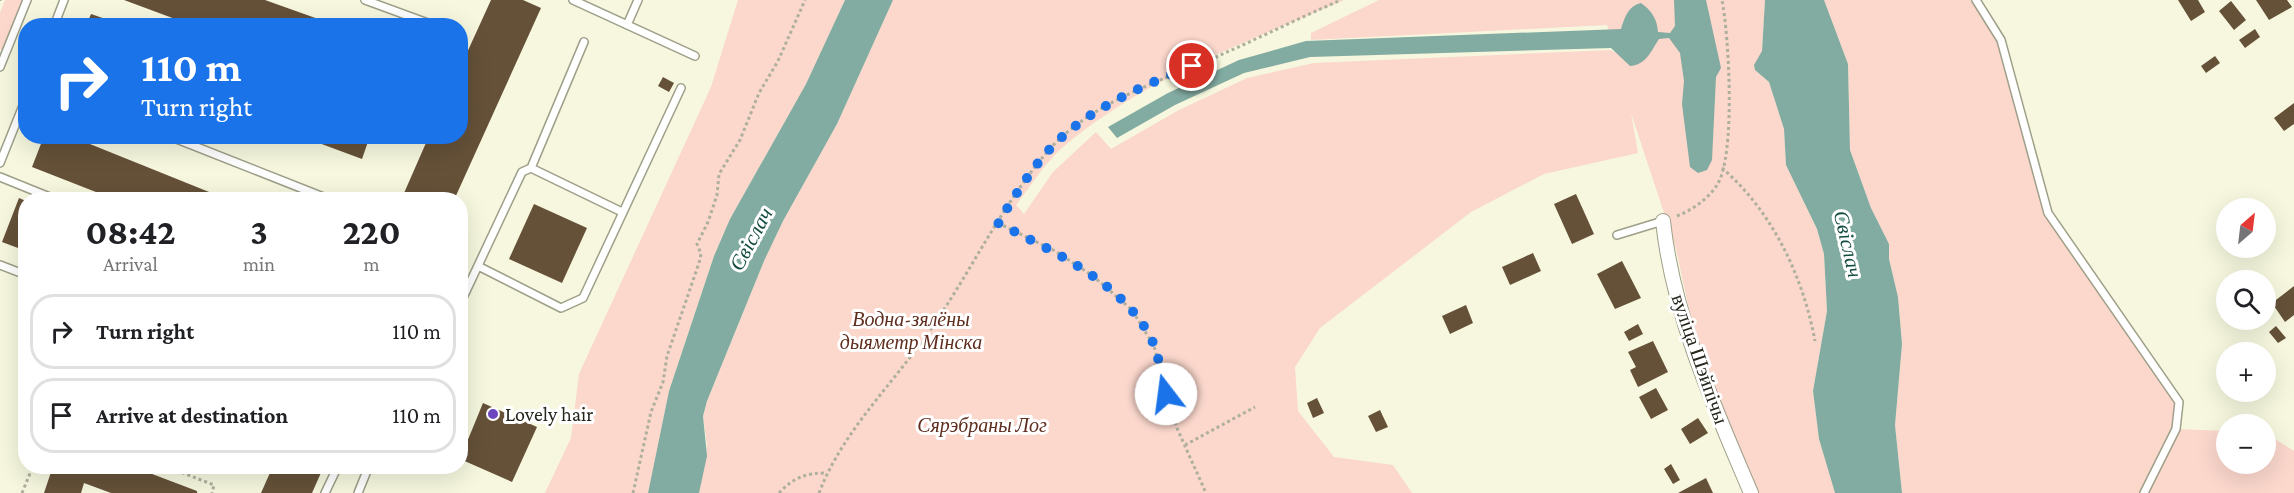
<!DOCTYPE html>
<html lang="en">
<head>
<meta charset="utf-8">
<style>
	body { margin:0; font-family:"Crimson Pro",serif; background:#f2f2f2; color:#202124; height:100vh; display:flex; flex-direction:column; font-size:22px; white-space:nowrap }
	* { box-sizing:border-box; margin:0 }
	p { font-size:20px; color:#757577 }
	.icon { flex:none; width:33px; height:33px; fill:none; stroke:currentColor; stroke-width:2; stroke-linecap:round; stroke-linejoin:round }
	.map { position:relative; flex:1; overflow:hidden }
	.details { position:absolute; left:18px; top:192px; width:450px; height:282px; display:flex; flex-direction:column; background:#fff; border-radius:24px; box-shadow:0 6px 24px #0002 }
	.details>* { flex:none }
	.hud { position:absolute; left:18px; top:18px; width:450px; height:126px; border-radius:24px; box-shadow:0 6px 24px #0002; background:#1a73e8; color:#fff; overflow:hidden }
	.needle { width:39px; rotate:28deg }
	.fabs { position:absolute; left:2216px; top:198px; display:grid; gap:12px }
	.fabs a { display:grid; place-items:center; width:60px; height:60px; border-radius:50%; background:#fff; box-shadow:0 6px 24px #0002; font-size:30px }
	.pin { position:absolute; display:grid; place-items:center; width:51px; height:51px; color:#fff; margin:-26px; border:3px solid #fff; border-radius:50%; box-shadow:0 2px 6px #0007 }
	.me { position:absolute; width:66px; margin:-33px; rotate:345deg; stroke-linejoin:round; filter:drop-shadow(0 0 4px #0008) }
	.turn { display:flex; align-items:center; gap:21px; height:126px; padding:0 24px; font-size:27px }
	.turn .icon { width:78px; height:78px; stroke-width:2.5 }
	.turn b { display:block; font-size:42px; line-height:51px }
	.eta { display:flex; justify-content:space-evenly; align-items:center; height:102px; text-align:center }
	.eta b { font-size:36px; font-weight:700; line-height:42px }
	ul { padding:0; list-style:none }
	li { display:flex; align-items:center; gap:18px; height:75px; margin:0 12px 9px; padding:0 12px; border:3px solid #e0e0e0; border-radius:24px }
	li div { flex:1 }
	li b { display:block; font-size:22px }
	li em { font-style:normal }
	.map>svg:first-child { display:block }
	.green { fill:#fbd7cc }
	.water { fill:#82aba1 }
	.building { fill:#655138 }
	.lines { fill:none; stroke-linecap:round; stroke-linejoin:round }
	.lane-casing { stroke:#9e9f88; stroke-width:10 }
	.street-casing { stroke:#9e9f88; stroke-width:16 }
	.path { stroke:#aeaf9c; stroke-width:3; stroke-dasharray:3 3; stroke-linecap:butt }
	.lane { stroke:#fff; stroke-width:7 }
	.street { stroke:#fff; stroke-width:14 }
	.route { stroke:#1a73e8; stroke-width:10; stroke-dasharray:0 18 }
	.poi-dot { fill:#6c46be; stroke:#fff; stroke-width:2 }
	.labels { text-anchor:middle; stroke-width:6; stroke-linejoin:round; paint-order:stroke }
	.park-label { font-size:20px; font-style:italic; fill:#5e2d1d; stroke:#fff }
	.street-label { font-size:20px; fill:#25251c; stroke:#fff }
	.poi-label { font-size:20px; fill:#25251c; stroke:#fff; text-anchor:start }
	.water-label { font-size:21px; font-style:italic; fill:#134d42; stroke:#fff }
</style>
</head>
<body>
<div class="map">
<svg width="2294" height="493" viewBox="0 0 2294 493">
	<rect width="100%" height="100%" fill="#f6f7de"/>
	<path class="green" d="M5,0H22L2,50L0,49V13Z
		M738,0H845L806,84L730,219L714,256L669,391L648,493H545L571,438L579,374L711,87Z
		M893,0H1344C1247,42 1142,79 1062,148C1044,164 1030,187 1016,205L1024,214L1053,172L1096,132L1111,149L1179,110L1247,78L1314,63L1611,50L1615,53L1607,25L1311,40V33L1379,0H1765L1762,51L1755,70L1769,82L1784,129L1786,165L1817,229L1824,254L1827,311L1813,391L1819,439L1835,493H1758L1724,416L1694,332L1676,249L1631,113L1638,153L1544,174L1471,212L1320,328L1295,367L1298,411L1334,457L1393,465L1412,493H699L707,445L703,416L707,401L764,261L783,221L837,124Z
		M1824,0H1976L2001,40L2048,213L2179,402L2176,429L2226,431V464H2265V433L2294,451V493H1902L1895,425L1902,344L1898,297L1889,259V244L1871,208L1850,150L1848,64Z"/>
	<path class="water" d="M845,0H893L837,124L783,221L764,261L707,401L703,416L707,456L699,493H648L669,391L714,256L730,219L806,84Z
		M1674,0H1706L1721,68L1716,77L1712,160L1707,170L1698,173L1690,167L1682,104L1684,81L1680,53L1669,38L1659,39C1651,51 1646,65 1630,66L1611,48L1310,57L1244,73L1175,105L1117,138L1108,127L1168,93L1239,60L1306,41L1621,29C1625,17 1628,6 1641,3C1652,11 1657,19 1658,32L1670,33L1675,26Z
		M1765,0H1824L1848,64L1850,150L1871,208L1889,244V259L1898,297L1902,344L1895,425L1902,493H1835L1819,439L1813,391L1827,311L1824,254L1817,229L1786,165L1784,129L1769,82L1755,70L1754,65L1762,51Z"/>
	<path class="building" d="M124,0H265L335,25L194,26Z
		M491,0H523L541,8L454,200H401L429,136H460V68Z
		M2178,0H2198L2205,12L2191,21Z
		M2256,0H2287L2292,7L2269,20Z
		M2231,1L2246,20L2234,30L2219,11Z
		M91,14L123,25V26H86Z
		M2255,29L2260,37L2245,48L2239,40Z
		M2215,56L2220,63L2206,73L2201,66Z
		M663,77L674,83L669,92L658,86Z
		M2294,103V124L2284,131L2274,118Z
		M44,136H70L229,200H99L101,194L32,167Z
		M300,136H370L362,159Z
		M1576,194L1594,234L1572,244L1554,204Z
		M19,198L26,201V251L2,242Z
		M534,204L587,228L562,283L509,259Z
		M1533,253L1541,271L1510,285L1502,267Z
		M1622,261L1641,298L1615,309L1597,274Z
		M2294,286V315L2285,322L2272,303Z
		M1466,305L1473,323L1450,334L1442,316Z
		M1638,324L1643,334L1629,341L1624,332Z
		M2276,326L2286,338L2278,343L2269,332Z
		M1653,341L1668,372L1638,387L1630,370L1636,367L1628,352Z
		M1656,388L1668,410L1651,419L1639,397Z
		M1317,398L1324,413L1313,418L1307,403Z
		M483,403L537,427L512,482L460,459Z
		M1380,410L1388,427L1376,432L1368,416Z
		M1698,418L1708,433L1690,444L1681,429Z
		M1671,464L1680,480L1673,484L1664,469Z
		M53,466H131L197,491V493H111L84,483L81,493H44Z
		M273,466H324L312,493H261Z
		M1706,478L1713,493H1678Z"/>
	<g class="lines">
		<g class="lane-casing">
			<path id="lane" d="M365,0L436,26
				M573,0L695,56
				M1976,0L2001,40L2048,213L2179,402L2176,429L2144,493
				M627,25L638,0
				M54,26L64,0
				M0,67L27,0
				M169,136L331,200
				M0,163L26,98
				M531,168L622,212
				M0,177L57,200
				M1617,235L1663,221
				M0,265L26,275
				M480,267L561,308L583,298L681,88
				M460,304L522,172L531,168L584,42
				M325,493L338,466
				M358,493L369,466"/>
		</g>
		<g class="street-casing">
			<path id="street" d="M1663,221C1673,316 1714,406 1751,493"/>
		</g>
		<path class="path" d="M0,1V0
			M1722,168C1772,211 1803,276 1815,341
			M1677,216C1692,210 1708,199 1717,185C1736,156 1729,36 1722,0
			M998,223L1055,251L1093,276L1132,310L1154,346L1176,426L1206,493
			M1185,445L1255,407
			M165,466L214,485L212,493
			M22,493L33,466
			M633,493L651,412L663,382L667,356L699,263L701,254L697,244L708,222L717,195L719,174L740,140L759,93L778,61L805,0
			M779,493C794,477 806,473 827,473
			M819,493C842,433 889,388 926,336C969,276 1000,207 1048,151C1088,105 1154,83 1209,60C1253,41 1297,19 1341,0"/>
		<use href="#lane" class="lane"/>
		<use href="#street" class="street"/>
	</g>
	<g class="lines">
		<path class="route" d="M1166,394C1161,379 1160,360 1154,345C1128,284 1053,252 998,223C1014,198 1029,172 1049,150C1085,110 1143,86 1192,66"/>
	</g>
	<circle class="poi-dot" cx="493" cy="414" r="6"/>
	<g class="labels">
		<g class="park-label">
			<text x="911" y="326">Водна-зялёны<tspan x="911" dy="23">дыяметр Мінска</tspan></text>
			<text x="982" y="432">Сярэбраны Лог</text>
		</g>
		<g class="street-label">
			<text transform="translate(1700 359) rotate(71)" y="7">вуліца Шэйпічы</text>
		</g>
		<g class="poi-label">
			<text x="505" y="421">Lovely hair</text>
		</g>
		<g class="water-label">
			<text transform="translate(751 239) rotate(-62)" y="7">Свіслач</text>
			<text transform="translate(1848 244) rotate(77)" y="7">Свіслач</text>
		</g>
	</g>
</svg>
<div class="fabs">
<a><svg class="needle" viewBox="-14 -14 28 28"><path d="M0-13l5 13h-10z" fill="#e53935"/><path d="M0 13l5-13h-10z" fill="#757577"/></svg></a>
<a><svg class="icon" aria-label="search" viewBox="0 0 24 24"><circle cx="10" cy="10" r="6"/><path d="M15 15l6 6"/></svg></a>
<a>+</a>
<a>−</a>
</div>
<div class="pin" style="left:1192px;top:66px;background:#d93025"><svg class="icon" aria-label="arrive" viewBox="0 0 24 24"><path d="M6 21V4h12l-3 4 3 4H6"/></svg></div>
<svg class="me" style="left:1166px;top:394px" viewBox="-20 -20 40 40"><circle r="19" fill="#fff"/><path d="M0-13L10 11 0 6-10 11z" fill="#1a73e8"/></svg>
<div class="hud">
<div class="turn"><svg class="icon" aria-label="right" viewBox="0 0 24 24"><path d="M7 20v-9h11M14 6l5 5-5 5"/></svg><div><b>110 m</b>Turn right</div></div>
</div>
<section class="details">
<div class="eta">
<div><b>08:42</b><p>Arrival</p></div>
<div><b>3</b><p>min</p></div>
<div><b>220</b><p>m</p></div>
</div>
<ul>
<li><svg class="icon" aria-label="right" viewBox="0 0 24 24"><path d="M7 20v-9h11M14 6l5 5-5 5"/></svg><div><b>Turn right</b></div><em>110 m</em></li>
<li><svg class="icon" aria-label="arrive" viewBox="0 0 24 24"><path d="M6 21V4h12l-3 4 3 4H6"/></svg><div><b>Arrive at destination</b></div><em>110 m</em></li>
</ul>
</section>
</div>
</body>
</html>
